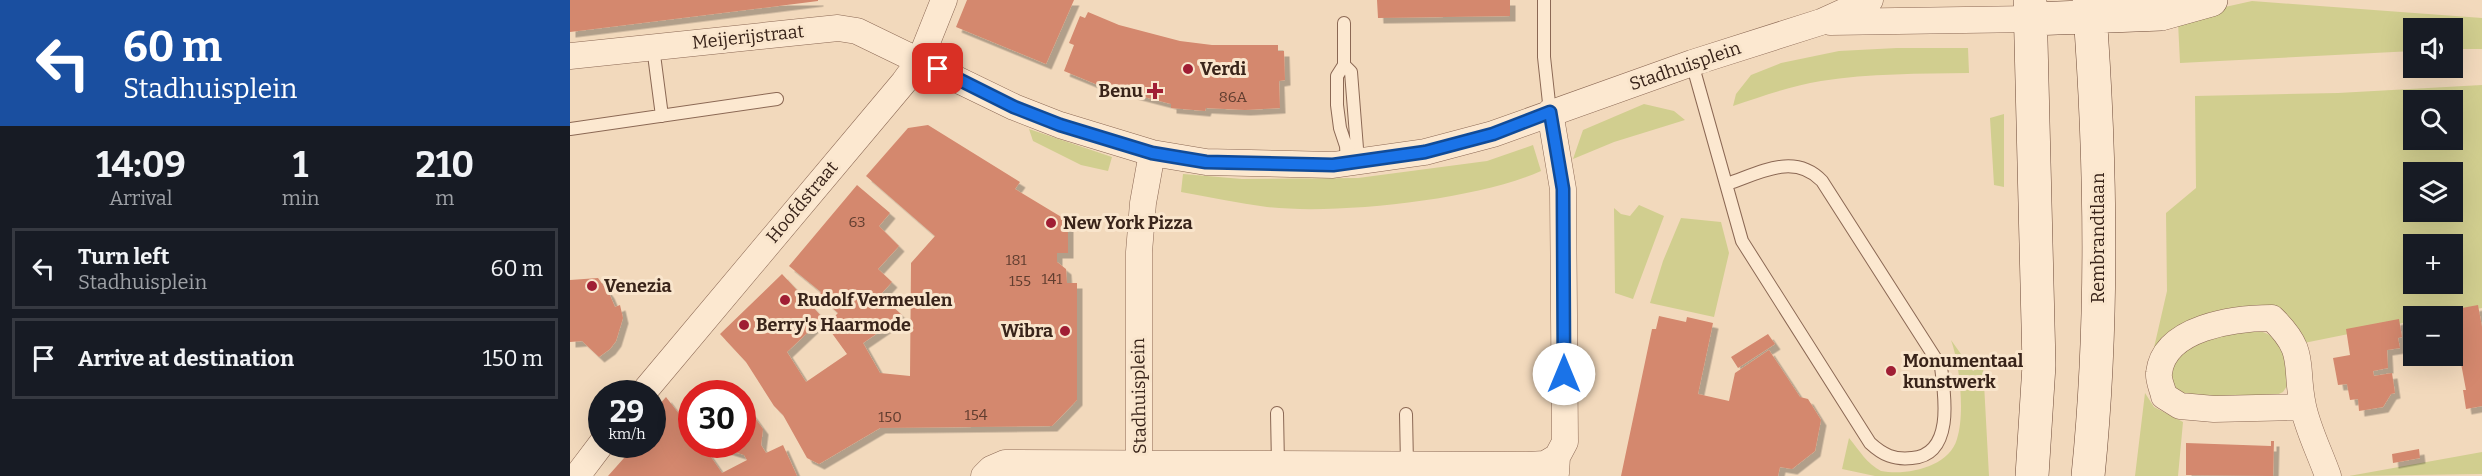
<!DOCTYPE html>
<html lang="en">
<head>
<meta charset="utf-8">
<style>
	body { margin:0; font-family:Bitter,serif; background:#242831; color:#f1f3f6; height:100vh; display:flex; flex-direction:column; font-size:22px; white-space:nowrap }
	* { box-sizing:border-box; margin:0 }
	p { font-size:20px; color:#9ea1a6 }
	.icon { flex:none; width:33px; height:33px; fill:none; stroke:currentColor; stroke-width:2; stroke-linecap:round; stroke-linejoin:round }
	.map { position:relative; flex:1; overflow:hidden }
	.drawer { display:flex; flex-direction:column; background:#171b24; width:570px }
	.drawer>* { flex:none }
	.hud { background:#1a4fa0; color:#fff; overflow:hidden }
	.controls { position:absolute; left:1833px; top:18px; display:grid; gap:12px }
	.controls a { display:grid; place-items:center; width:60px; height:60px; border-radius:0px; background:#171b24; box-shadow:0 6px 24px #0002; font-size:30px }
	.speed { position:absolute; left:18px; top:380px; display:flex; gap:12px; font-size:30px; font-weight:700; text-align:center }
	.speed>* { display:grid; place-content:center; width:78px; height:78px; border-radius:50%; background:#171b24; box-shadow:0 6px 24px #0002; line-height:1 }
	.speed small { font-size:15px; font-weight:400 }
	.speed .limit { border:9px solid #d22; background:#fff; color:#111 }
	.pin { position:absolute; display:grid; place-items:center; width:51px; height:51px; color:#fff; margin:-26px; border-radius:12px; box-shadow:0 3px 9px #0006 }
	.me { position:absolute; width:66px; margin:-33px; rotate:0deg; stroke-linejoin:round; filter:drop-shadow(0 0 4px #0008) }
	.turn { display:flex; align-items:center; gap:21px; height:126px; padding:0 24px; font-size:27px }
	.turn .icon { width:78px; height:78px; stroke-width:2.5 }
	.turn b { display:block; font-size:42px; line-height:51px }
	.eta { display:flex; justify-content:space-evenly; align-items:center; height:102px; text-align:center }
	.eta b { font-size:36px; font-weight:700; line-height:42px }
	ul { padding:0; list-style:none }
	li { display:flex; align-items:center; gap:18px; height:81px; margin:0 12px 9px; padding:0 12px; border:3px solid #363941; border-radius:0px }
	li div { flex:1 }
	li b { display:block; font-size:22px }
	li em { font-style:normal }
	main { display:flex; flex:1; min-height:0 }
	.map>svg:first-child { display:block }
	.green { fill:#d1ce8f; fill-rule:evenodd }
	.building { fill:#d4886e; filter:url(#shadow) }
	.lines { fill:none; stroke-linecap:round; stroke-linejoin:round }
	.lane-casing { stroke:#8b6854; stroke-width:14 }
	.street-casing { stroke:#8b6854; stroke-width:27 }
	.secondary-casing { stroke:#6d4937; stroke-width:34 }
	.lane { stroke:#fce8d0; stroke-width:12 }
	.street { stroke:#fce8d0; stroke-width:26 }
	.secondary { stroke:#fce8d0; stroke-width:33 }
	.route-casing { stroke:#114b97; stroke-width:15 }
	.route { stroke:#1a73e8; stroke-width:10 }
	.poi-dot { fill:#a01e34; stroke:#f9e5cc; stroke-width:2 }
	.labels { text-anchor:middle; stroke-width:6; stroke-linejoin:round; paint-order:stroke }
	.number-label { font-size:15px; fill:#603d2f }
	.street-label { font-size:18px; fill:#39241a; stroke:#f9e5cc }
	.poi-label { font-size:18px; font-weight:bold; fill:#39241a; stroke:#f9e5cc; text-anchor:start }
</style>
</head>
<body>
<main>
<section class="drawer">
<div class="hud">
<div class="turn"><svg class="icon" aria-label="left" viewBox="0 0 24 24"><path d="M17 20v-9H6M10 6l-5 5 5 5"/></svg><div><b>60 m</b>Stadhuisplein</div></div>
</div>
<div class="eta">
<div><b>14:09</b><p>Arrival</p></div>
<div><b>1</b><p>min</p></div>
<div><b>210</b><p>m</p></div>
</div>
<ul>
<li><svg class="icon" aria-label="left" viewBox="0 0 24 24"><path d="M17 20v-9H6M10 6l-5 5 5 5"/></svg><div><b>Turn left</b><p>Stadhuisplein</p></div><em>60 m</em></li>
<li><svg class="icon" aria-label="arrive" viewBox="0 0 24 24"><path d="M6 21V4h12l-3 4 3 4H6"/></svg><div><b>Arrive at destination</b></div><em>150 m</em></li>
</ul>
</section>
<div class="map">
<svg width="1912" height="476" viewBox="0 0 1912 476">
	<defs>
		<filter id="shadow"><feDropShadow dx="5.5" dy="5.5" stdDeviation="0" flood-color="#0004"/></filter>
	</defs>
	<rect width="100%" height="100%" fill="#f2d9bc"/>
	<path class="green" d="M1682,1L1912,18V49H1883L1882,28H1844L1843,51L1610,63L1608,22L1637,11Z
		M1327,48H1398L1399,73C1350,74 1300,73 1251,81C1221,86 1192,96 1163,106L1166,94L1181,75L1211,63L1269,51Z
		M1912,85V308L1866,316H1844L1843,321L1729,344L1687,310L1580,365L1597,291L1596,213L1626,188L1625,96L1768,93ZM1844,100H1882V140H1844ZM1844,172H1882V212H1844ZM1844,244H1882V284H1844Z
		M1074,104L1104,111L1115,120L1044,142L1003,159L1013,130Z
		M1434,114V187L1424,185L1420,118Z
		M459,129L542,157L538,171L511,165L463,141Z
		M963,145L971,171C907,200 767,215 697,207C668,203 640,197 611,192L613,174L672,179L788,178L917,161Z
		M1069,205L1094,216L1063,299L1045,293L1044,208L1051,214L1060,216Z
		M1111,218L1151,222L1159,253L1144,317L1080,303L1093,261Z
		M1670,328C1712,332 1712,343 1721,380L1713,392L1700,398L1618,397C1592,382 1601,369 1611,347Z
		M1381,340L1403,371L1413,365L1419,476H1305L1272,469L1279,438C1289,450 1297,464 1311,471C1337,476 1379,467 1387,439C1395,414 1390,365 1381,340Z
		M1575,393L1584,407L1613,422L1608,476H1565Z
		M1912,452V474L1779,476Z"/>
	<path class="building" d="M0,0H248V1L0,32Z
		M397,0H504L476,64L386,27Z
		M807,0H940V16L808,18Z
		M518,12L549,25L610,41L642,45H708V51H714L715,80L709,81L710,108L675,110L636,108L635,111L601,108V104L528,85L494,71L504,45L499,43L510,16L515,18Z
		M358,125L450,182L445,189L498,221V253H487V262L496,269L497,283H507V400L482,426L310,428L249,464L237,458L213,415L204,406L176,362L150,334L212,274L253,318L217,352L236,382L277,354L256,325L268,313L248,295L251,292L219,266L287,185L320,213L309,226L329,246L308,269L322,282L310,295L332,315L331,317L293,343L310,373L340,376L341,263L365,236L296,176L338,128Z
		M28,278L39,293L45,307L50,305L53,318L46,341L40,349L29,357L12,341L0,342V280Z
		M1908,305L1912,327V406L1896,409L1893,390H1896L1881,310Z
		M1089,316L1116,322L1117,317L1143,323L1128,394L1159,401L1165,373L1199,350L1230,397L1238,399L1251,420L1245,451L1222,469L1210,467L1208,476H1051L1082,329H1086Z
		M1829,319L1832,337L1828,338L1830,348L1817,350L1818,368L1803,371L1804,376L1822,373L1825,393L1821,394L1813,407L1789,411L1788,399L1780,400L1777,384L1768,385L1763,358L1780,355L1776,329Z
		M1198,334L1205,344L1168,368L1161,357Z
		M96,397L122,431V444H132L152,473L177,460L174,455L155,449L152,444H172V400L193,429L191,445L196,453L213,445L227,476H38L62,449L56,444H82V413Z
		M1701,441H1704L1703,476L1616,475V443L1701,446Z
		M1849,449L1850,458L1823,463L1822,454Z"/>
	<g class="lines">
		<g class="lane-casing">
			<path id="lane" d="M974,0V57L980,112
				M774,23V65L767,76V105L770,128L776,146L777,163
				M83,47L92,116
				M1122,63L1172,241L1300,443C1313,455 1324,460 1342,458C1384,455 1375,396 1371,367L1252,181C1224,152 1190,173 1157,184
				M774,65L781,72L788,161
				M0,129L207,99
				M707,413L708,465
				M836,414L837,465"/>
		</g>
		<g class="street-casing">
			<path id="street" d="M1260,22L1461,19
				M0,56L268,28L287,31L444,107L490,125L582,153L636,162L763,165L855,152L923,134L1122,63L1251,22L1300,0
				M980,112L993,189L995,442L987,457L986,473
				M73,393L334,82L350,60L374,0
				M1733,407L1644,409L1610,406L1594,396C1593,390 1588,380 1589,373C1594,327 1665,318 1702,318C1738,353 1724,364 1733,406C1738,430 1750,453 1758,476
				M569,463V252L573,203L582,153
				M7,476L32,443
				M414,476L421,469L435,463L957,465L975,464L987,457"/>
		</g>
		<g class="secondary-casing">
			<path id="secondary" d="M1460,0L1469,365L1462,476
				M1461,19L1591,14L1641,0
				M1518,476C1534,318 1531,158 1519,0"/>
		</g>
		<use href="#lane" class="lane"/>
		<use href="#street" class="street"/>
		<use href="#secondary" class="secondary"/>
	</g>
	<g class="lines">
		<g class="route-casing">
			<path id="route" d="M368,69L444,107L490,125L582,153L636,162L763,165L855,152L923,134L980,112L993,189L994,374"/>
		</g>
		<use href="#route" class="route"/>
	</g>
	<g class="poi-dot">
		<circle cx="618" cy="69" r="6"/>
		<path d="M582 82h6v6h6v6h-6v6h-6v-6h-6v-6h6z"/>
		<circle cx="481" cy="223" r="6"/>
		<circle cx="22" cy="286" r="6"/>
		<circle cx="215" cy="300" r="6"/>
		<circle cx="174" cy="325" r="6"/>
		<circle cx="495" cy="331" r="6"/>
		<circle cx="1321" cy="371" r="6"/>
	</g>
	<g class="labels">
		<g class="number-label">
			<text x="663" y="102">86A</text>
			<text x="287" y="227">63</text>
			<text x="446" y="265">181</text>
			<text x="482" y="284">141</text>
			<text x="450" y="286">155</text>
			<text x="406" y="420">154</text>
			<text x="320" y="422">150</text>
		</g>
		<g class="street-label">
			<text transform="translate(178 37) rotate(-6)" y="6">Meijerijstraat</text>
			<text transform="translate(1115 66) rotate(-19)" y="6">Stadhuisplein</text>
			<text transform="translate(232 202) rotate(-50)" y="6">Hoofdstraat</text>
			<text transform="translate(1528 238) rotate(-90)" y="6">Rembrandtlaan</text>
			<text transform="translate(569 396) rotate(-91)" y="6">Stadhuisplein</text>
		</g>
		<g class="poi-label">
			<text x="630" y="75">Verdi</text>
			<text x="573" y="97" text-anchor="end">Benu</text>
			<text x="493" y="229">New York Pizza</text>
			<text x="34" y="292">Venezia</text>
			<text x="227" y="306">Rudolf Vermeulen</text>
			<text x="186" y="331">Berry's Haarmode</text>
			<text x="483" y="337" text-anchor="end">Wibra</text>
			<text x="1333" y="367">Monumentaal<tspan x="1333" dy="21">kunstwerk</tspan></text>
		</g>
	</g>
</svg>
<div class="controls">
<a><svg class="icon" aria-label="sound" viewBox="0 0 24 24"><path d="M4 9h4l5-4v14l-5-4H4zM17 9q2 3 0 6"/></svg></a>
<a><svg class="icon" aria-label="search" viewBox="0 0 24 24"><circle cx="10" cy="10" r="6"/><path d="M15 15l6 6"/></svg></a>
<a><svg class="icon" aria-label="layers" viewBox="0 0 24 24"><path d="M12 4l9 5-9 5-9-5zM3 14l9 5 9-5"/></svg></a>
<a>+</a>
<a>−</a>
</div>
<div class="speed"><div>29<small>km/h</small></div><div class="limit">30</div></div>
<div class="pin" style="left:368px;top:69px;background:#d93025"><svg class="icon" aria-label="arrive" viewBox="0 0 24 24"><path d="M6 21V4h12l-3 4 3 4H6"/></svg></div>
<svg class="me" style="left:994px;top:374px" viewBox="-20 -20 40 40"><circle r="19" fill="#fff"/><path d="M0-13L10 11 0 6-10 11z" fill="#1a73e8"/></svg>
</div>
</main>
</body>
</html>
